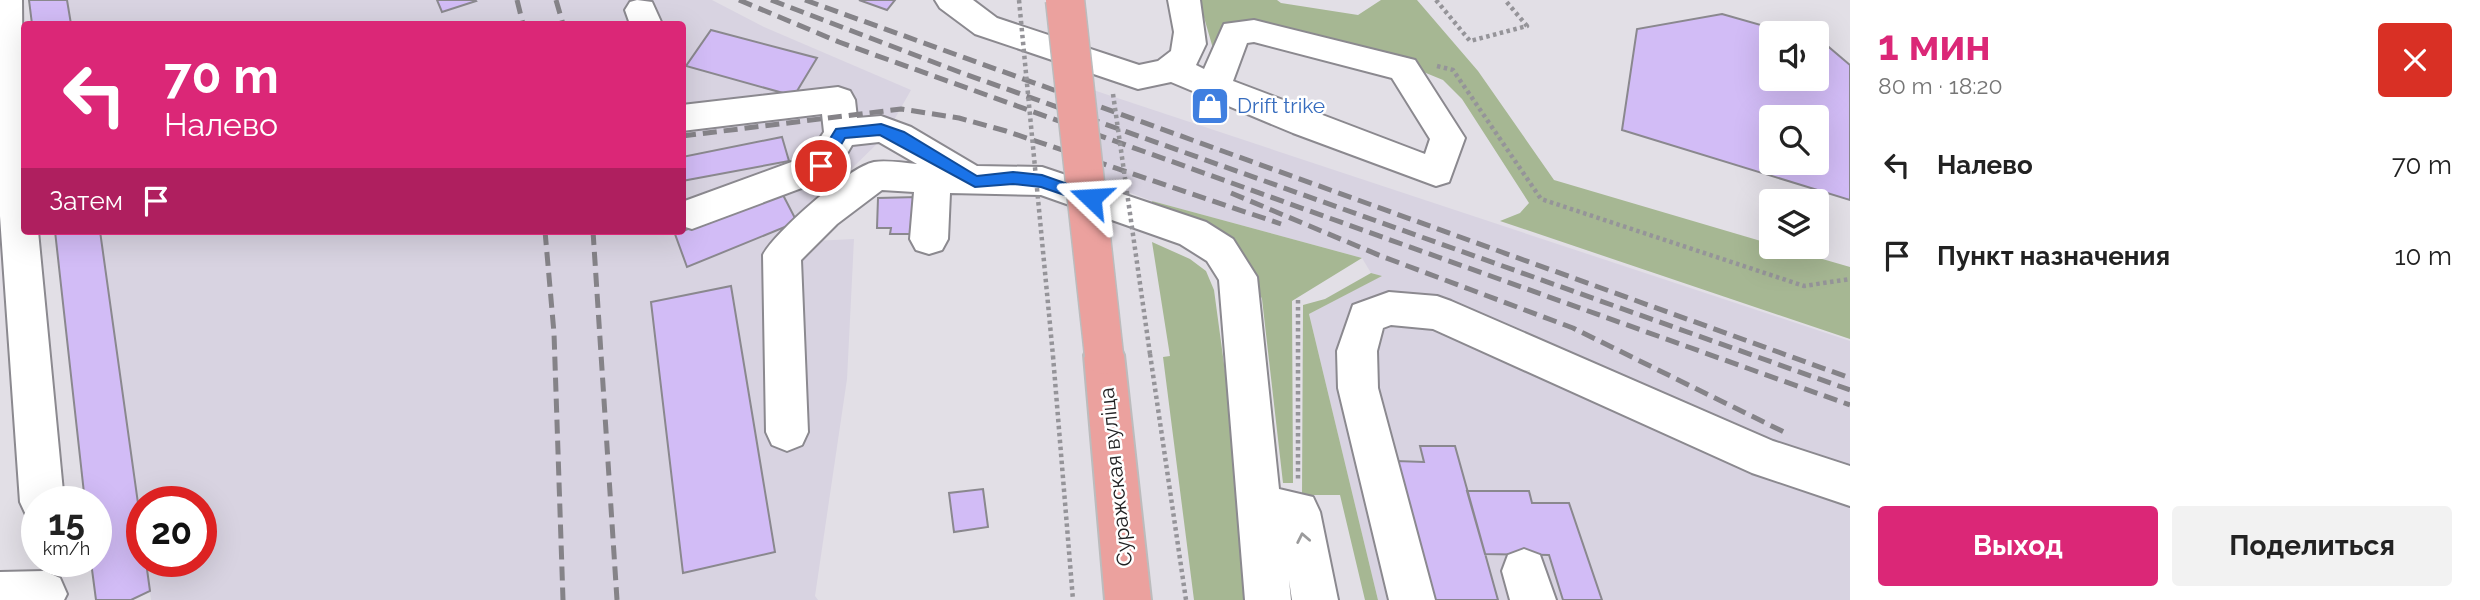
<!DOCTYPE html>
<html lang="ru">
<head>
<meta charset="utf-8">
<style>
	body { margin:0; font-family:Raleway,sans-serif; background:#f2f2f2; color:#222; height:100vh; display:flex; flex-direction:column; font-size:26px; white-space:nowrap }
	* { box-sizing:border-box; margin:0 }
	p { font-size:23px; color:#767676 }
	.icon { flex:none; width:38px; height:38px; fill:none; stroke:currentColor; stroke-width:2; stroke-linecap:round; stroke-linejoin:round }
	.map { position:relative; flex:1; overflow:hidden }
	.sheet { display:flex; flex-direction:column; background:#fff; width:630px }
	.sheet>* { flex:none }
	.hud { position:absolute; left:21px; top:21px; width:665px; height:214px; border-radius:7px; box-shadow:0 7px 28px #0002; background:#db2777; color:#fff; overflow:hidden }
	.tools { position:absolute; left:1759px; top:21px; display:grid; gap:14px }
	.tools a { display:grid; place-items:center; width:70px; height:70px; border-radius:7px; background:#fff; box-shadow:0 7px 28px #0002; font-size:35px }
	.speed { position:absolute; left:21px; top:486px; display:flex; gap:14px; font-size:35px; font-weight:700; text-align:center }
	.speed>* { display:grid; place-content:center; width:91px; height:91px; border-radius:50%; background:#fff; box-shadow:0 7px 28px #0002; line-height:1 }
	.speed small { font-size:18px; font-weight:400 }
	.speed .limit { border:10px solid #d22; background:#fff; color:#111 }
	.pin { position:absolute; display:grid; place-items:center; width:60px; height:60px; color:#fff; margin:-30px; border:4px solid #fff; border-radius:50%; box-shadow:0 2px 7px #0007 }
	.me { position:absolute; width:77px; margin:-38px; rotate:290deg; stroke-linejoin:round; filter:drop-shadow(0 0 5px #0008) }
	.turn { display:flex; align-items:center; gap:24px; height:147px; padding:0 28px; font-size:32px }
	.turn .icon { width:91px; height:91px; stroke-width:2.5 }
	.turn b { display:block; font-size:49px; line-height:60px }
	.then { display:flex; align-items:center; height:66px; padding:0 28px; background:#0003; gap:14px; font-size:26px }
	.round { display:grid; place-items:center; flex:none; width:74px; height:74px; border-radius:7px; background:#f2f2f2 }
	.overview { display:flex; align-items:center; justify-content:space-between; height:119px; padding:0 28px }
	h1 { font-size:42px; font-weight:700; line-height:52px; color:#db2777 }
	.button { display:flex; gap:14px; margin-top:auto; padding:14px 28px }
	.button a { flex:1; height:80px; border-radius:7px; background:#db2777; color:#fff; font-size:28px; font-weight:700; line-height:80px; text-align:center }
	.button a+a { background:#f2f2f2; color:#222 }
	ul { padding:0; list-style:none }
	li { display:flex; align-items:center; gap:21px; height:91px; padding:0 28px }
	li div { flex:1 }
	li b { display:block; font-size:26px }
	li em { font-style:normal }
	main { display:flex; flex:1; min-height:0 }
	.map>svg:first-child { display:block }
	.built { fill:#d8d3e1 }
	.green { fill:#a6b793 }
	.building { fill:#d2bcf6; stroke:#8a888e; stroke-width:2; fill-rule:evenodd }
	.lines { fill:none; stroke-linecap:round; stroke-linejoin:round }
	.minor-casing { stroke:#8b898f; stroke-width:4 }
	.major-casing { stroke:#bcbcbd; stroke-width:4 }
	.path { stroke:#959499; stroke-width:4.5; stroke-dasharray:3.5 3.5; stroke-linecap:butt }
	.minor { fill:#fff; fill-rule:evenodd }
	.major { fill:#eba19e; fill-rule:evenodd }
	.rail { stroke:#858388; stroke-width:5; stroke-dasharray:14 7; stroke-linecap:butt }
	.major-bridge-casing { stroke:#bcbcbd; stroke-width:41; stroke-linecap:butt }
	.path-bridge { stroke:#959499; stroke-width:4.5; stroke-dasharray:3.5 3.5; stroke-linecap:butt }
	.major-bridge { stroke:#eba19e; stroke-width:38 }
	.oneway { stroke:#9b9b9c }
	.route { fill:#1a73e8; stroke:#114b97; stroke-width:2 }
	.labels { text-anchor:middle; stroke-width:5; stroke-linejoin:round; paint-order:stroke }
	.shop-label { font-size:21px; fill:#366cbe; stroke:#fff; text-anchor:start }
	.street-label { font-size:21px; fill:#212123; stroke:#fff }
</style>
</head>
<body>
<main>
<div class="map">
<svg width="1850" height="600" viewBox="0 0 1850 600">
	<rect width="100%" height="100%" fill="#e2dfe6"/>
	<path class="built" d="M67,0H712L764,27L911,90L885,136L797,222L813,241L854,239L847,379L815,596L818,600H151L146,562H201V502H142V532L100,231H682V24H71Z
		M1063,80L1850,341V600H1378L1309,314L1381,276L1371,273L1362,258L1152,201L1072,171Z"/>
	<path class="green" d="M1199,0H1277L1281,3L1358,15L1381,0H1417L1478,71L1554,180L1771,244V247H1781L1850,267V339L1500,221L1520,213L1529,203L1462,99L1443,80L1404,64L1255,31L1214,52Z
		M1152,201L1362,258L1292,301L1293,483H1283L1262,299L1249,268L1157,216Z
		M1152,242L1190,259L1206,271L1214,290L1229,401L1246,600H1194L1163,357L1170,356Z
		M1371,273L1382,276L1309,314L1378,600H1365L1340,495H1302L1303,305L1325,299Z"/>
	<path class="building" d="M29,0H67L71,24H32Z
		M437,0H475L476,1L442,12Z
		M859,0H895L887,10Z
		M1722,14L1789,33H1771V79H1816V41L1824,43L1850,65V200L1622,130L1637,29ZM1771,117H1816V163H1771Z
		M711,30L817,58L794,96L686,66Z
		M1198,95H1218L1223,118H1203Z
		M782,137L789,161L682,181V157Z
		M782,193L797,222L687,267L675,234Z
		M918,197V234H890L891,228H877L878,198Z
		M55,231H100L142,532V562H146L150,591L131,600H96L91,562H96V502H85Z
		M731,286L775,552L683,573L651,302Z
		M1420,446H1455L1498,600H1430L1396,461L1424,462Z
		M983,489L988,527L954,532L949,493Z
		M1467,491H1529L1532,503H1569L1602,600H1563L1549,555L1485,554Z"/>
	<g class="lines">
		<g class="minor-casing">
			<path id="minor" d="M0,0H22L24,231H38L64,502H37V520L27,517L20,502L0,216Z
				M637,0L652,2L662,24H630L625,10L630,2Z
				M935,0H973L997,18L1139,65L1158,61L1171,51L1174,32L1168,0H1200L1206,44L1196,65L1204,69L1224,24L1254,20L1403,57L1415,60L1465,138L1449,182L1436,186L1293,133L1171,82L1138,89L975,34L940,8ZM1254,42L1392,78L1430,139L1425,154L1233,81L1247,43Z
				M838,87L850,91L855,100L857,118L881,116L911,127L977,166L1042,167L1206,222L1233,239L1257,277L1279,489L1313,497L1320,512L1338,600H1292L1289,580L1291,600H1245L1219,280L1207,261L1180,244L1041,195L950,193L948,239L942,250L929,254L916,250L910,239L914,192L882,190L837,224L801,260L808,432L802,445L787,451L772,445L766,432L763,255C775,232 849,167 874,162C887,160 904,163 917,164L879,142L852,145L834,176L692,229L682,226V202L808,156L824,132L822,114L682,131V105Z
				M1389,292L1437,296L1451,301L1773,441L1850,466V506L1752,473L1433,329L1391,325L1383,328L1377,351L1378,388L1435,600H1389L1338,388L1337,351L1353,305Z
				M1524,549L1540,555L1556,600H1510L1502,571L1508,555Z
				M44,571L60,578L67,594L64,600H0V572Z"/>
		</g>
		<g class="major-casing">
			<path id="major" d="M1104,338L1118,343L1124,355L1151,600H1105L1084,355L1090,343Z"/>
		</g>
		<path class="path" d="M1436,0L1470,41L1527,26L1505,0
			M1437,66L1453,70L1541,199L1804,286L1850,279
			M1298,300V480
			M1150,354L1186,600
			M1053,356L1073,600"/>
		<use href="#minor" class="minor"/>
		<use href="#major" class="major"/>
		<path class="rail" d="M517,0L523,24
			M556,0L563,24
			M739,0L839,42L1850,405
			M771,0L962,73L1850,390
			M805,0L1850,378
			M682,136L901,109L959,118L1006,131L1281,224
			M1231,193L1381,256L1573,328L1786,433
			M545,231L554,333L563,600
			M593,231L617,600"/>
		<g class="major-bridge-casing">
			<path id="major-bridge" d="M1065,0L1104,355"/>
		</g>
		<path class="path-bridge" d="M1019,0L1053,356
			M1113,94L1150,354"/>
		<use href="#major-bridge" class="major-bridge"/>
	</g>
	<defs><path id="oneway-chevron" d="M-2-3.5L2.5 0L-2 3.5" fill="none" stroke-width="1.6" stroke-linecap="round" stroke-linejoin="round" transform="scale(1.75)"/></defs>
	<use class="oneway" href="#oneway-chevron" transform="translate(1303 538) rotate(-101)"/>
	<path class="route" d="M881,124L904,132L977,176L1013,172L1042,175L1096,194L1098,198L1091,204L1041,187L1013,184L975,187L880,135L845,138L826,170H815L813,166L836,129Z"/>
	<defs>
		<g id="shop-square" transform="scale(2.0125)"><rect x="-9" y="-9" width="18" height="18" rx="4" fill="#3f7fe0" stroke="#fff"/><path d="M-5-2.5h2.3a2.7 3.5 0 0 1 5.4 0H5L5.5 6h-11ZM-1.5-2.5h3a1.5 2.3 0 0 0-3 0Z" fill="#fff"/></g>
	</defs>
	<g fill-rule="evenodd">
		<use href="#shop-square" x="1210" y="106"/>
	</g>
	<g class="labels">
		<g class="shop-label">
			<text x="1237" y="113">Drift trike</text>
		</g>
		<g class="street-label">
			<text transform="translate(1116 477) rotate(-96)" y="7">Суражская вуліца</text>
		</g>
	</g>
</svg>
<div class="tools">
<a><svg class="icon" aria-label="sound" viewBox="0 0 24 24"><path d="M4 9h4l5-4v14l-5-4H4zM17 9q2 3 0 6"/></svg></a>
<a><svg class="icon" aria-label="search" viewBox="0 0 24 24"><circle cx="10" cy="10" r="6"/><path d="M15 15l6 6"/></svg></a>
<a><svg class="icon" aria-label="layers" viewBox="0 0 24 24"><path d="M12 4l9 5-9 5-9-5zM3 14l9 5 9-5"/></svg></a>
</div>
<div class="speed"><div>15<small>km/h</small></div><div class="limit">20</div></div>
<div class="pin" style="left:821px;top:166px;background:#d93025"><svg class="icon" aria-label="arrive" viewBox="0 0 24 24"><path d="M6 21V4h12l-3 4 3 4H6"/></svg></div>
<svg class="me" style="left:1091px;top:198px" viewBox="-20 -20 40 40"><path d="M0-17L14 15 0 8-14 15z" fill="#1a73e8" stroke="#fff" stroke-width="4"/></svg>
<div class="hud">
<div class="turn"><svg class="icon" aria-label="left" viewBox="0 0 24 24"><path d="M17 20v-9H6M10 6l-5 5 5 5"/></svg><div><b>70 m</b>Налево</div></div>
<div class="then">Затем<svg class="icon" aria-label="arrive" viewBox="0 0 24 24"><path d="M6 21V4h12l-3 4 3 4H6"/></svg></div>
</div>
</div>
<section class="sheet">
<div class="overview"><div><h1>1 мин</h1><p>80 m · 18:20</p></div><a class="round" style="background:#d93025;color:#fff"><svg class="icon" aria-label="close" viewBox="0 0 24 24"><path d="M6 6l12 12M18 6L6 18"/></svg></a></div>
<ul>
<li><svg class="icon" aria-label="left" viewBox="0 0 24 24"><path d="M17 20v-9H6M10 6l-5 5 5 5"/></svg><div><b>Налево</b></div><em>70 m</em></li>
<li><svg class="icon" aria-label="arrive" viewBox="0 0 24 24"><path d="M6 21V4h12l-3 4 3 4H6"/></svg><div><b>Пункт назначения</b></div><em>10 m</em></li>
</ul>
<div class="button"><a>Выход</a><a>Поделиться</a></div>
</section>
</main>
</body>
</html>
